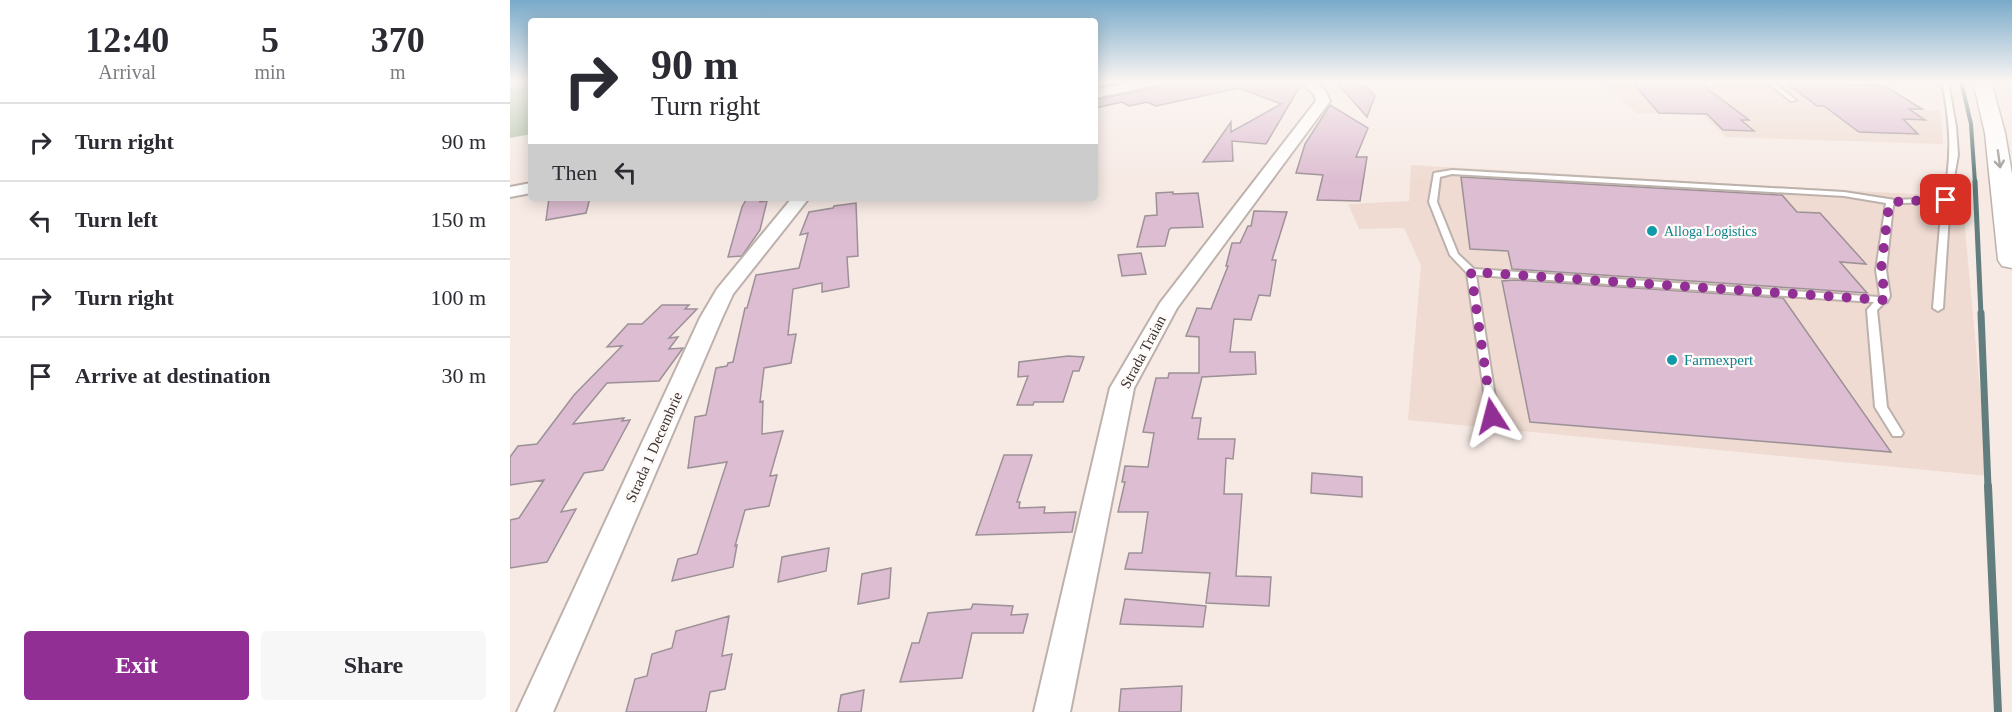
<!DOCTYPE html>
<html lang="en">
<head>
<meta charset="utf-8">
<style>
	body { margin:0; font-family:Georgia,serif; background:#f7f7f7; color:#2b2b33; height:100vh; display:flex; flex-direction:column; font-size:22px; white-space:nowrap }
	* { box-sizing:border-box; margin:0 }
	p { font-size:20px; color:#7c7c81 }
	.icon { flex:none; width:33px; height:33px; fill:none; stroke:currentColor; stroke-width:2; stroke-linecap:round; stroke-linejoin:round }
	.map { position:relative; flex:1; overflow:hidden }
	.sheet { display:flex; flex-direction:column; background:#fff; width:510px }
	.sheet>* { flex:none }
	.banner { position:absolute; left:18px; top:18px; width:570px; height:183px; border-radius:6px; box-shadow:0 3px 15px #0003; background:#fff; color:#2b2b33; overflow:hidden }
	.pin { position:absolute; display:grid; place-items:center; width:51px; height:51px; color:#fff; margin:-26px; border-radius:12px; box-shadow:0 3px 9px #0006 }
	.me { position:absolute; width:66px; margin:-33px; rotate:351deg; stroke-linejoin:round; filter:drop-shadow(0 0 4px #0008) }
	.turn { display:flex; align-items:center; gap:21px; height:126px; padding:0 24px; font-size:27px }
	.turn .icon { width:78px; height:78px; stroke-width:2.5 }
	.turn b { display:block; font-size:42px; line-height:51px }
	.then { display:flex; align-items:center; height:57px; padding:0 24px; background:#0003; gap:12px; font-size:22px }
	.eta { display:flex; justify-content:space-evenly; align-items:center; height:102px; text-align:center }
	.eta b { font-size:36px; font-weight:600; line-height:42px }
	.button { display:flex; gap:12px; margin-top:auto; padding:12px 24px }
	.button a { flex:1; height:69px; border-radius:6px; background:#922f95; color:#fff; font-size:24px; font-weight:600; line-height:69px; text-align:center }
	.button a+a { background:#f7f7f7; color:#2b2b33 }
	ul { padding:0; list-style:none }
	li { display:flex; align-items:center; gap:18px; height:78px; padding:0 24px; border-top:2px solid #e1e1e2 }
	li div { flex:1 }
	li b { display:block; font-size:22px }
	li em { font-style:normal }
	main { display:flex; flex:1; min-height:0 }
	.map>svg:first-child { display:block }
	.built { fill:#efdbd2 }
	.green { fill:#b1c3aa }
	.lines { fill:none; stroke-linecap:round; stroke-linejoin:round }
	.stream-far3 { stroke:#627d7d; stroke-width:4 }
	.stream-far2 { stroke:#627d7d; stroke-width:5 }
	.stream-far1 { stroke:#627d7d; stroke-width:7 }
	.stream { stroke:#627d7d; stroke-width:8 }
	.building { fill:#ddbdd1; stroke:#9c9197; stroke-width:1.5 }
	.lane-casing { stroke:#bdb1ab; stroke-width:4 }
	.street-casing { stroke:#bdb1ab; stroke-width:4 }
	.primary-casing { stroke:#bdb1ab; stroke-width:3 }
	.lane { fill:#fff; fill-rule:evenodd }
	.street { fill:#fff; fill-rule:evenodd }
	.primary { fill:#fff; fill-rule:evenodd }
	.oneway { stroke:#9c9a98 }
	.route { stroke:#922f95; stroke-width:10; stroke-dasharray:0 18 }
	.culture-dot { fill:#0f9aa8; stroke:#fff9f7; stroke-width:2 }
	.labels { text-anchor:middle; stroke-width:4.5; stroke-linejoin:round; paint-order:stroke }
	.far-culture-label { font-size:14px; fill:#0d838f; stroke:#fff9f7; text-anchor:start }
	.street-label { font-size:15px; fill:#393432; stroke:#fff9f7 }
	.culture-label { font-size:15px; fill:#0d838f; stroke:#fff9f7; text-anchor:start }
</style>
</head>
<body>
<main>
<section class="sheet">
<div class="eta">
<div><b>12:40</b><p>Arrival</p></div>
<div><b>5</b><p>min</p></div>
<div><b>370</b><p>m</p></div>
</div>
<ul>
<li><svg class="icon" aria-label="right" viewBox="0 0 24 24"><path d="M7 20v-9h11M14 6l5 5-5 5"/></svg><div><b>Turn right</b></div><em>90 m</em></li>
<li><svg class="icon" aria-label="left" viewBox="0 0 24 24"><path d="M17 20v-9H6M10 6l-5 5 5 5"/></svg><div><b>Turn left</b></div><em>150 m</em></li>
<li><svg class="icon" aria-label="right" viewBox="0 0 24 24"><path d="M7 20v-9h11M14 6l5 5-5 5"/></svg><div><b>Turn right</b></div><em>100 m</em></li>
<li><svg class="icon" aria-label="arrive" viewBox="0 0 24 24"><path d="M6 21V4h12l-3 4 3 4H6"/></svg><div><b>Arrive at destination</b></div><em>30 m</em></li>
</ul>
<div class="button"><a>Exit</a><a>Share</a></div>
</section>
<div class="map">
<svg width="1502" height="712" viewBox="0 0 1502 712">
	<rect width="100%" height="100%" fill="#f7eae5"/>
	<path class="built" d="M1091,81H1369L1416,110H1431L1433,144L1216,137L1193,115L1126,113Z
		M901,165L1452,197L1478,476L898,420L911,265L894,228L849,229L838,204L899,201Z"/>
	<path class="green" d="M0,81H21V134L0,138Z"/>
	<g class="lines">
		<path class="stream-far3" d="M1451,81L1461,124L1465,183"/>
		<path class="stream-far2" d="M1465,181L1471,315"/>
		<path class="stream-far1" d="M1471,313L1478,487"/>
		<path class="stream" d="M1478,486L1488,712"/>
	</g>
	<path class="building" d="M654,81H781L790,86L756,144L722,141L723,161L693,162L721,122V132L771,104L729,88L646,106L637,102L619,106L612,102L585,108V100L650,86Z
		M1121,81H1187L1239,120H1231L1244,131L1213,130L1197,114L1149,113Z
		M847,83L851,87L856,86L865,96L857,117L828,84Z
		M1277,83L1375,86L1412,109H1399L1415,120L1393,119L1408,134L1349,132L1314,106H1307Z
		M820,105L858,128L846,157H857L850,201L807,200L813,175L786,173L795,144Z
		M951,177L1272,195L1287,212L1310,213L1356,264L1330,262L1357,293L1002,269L998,251L960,249Z
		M663,192V194L688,193L693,227L661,228L659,230L655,246L627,247L635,216L647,215L646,193Z
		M39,198H80L76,213L36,220Z
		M237,198H249L250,202L257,201L250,230L232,256L218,257L232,207Z
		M346,203L348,256L337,257L339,287L312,292V283L283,289L278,335L286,334L281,363L254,368L250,402L253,401L252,434L273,431L260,476L267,475L259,506L235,510L225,546L227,545L223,567L162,581L168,559L187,554L217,462L178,468L185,417L196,415L206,368L217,366L218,363L223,362L235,308H237L246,275L289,268L298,233L290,235L299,212L323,208L324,206Z
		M744,211L777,212L762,260H766L760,296L749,295L741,320L724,319L720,352H745L746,374L692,377L682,418H691L688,439H725L723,459L716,458L714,494H732L726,576L761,577L759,606L696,603L700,573L615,569L619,553H632L638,512H608L615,482H612L615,466L638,467L644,433L633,432L646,378H658L659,373H689V337L676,336L687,308L701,309L718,266H716L722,243H730L738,226H741Z
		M631,253L636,274L612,276L608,255Z
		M1005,280L1273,298L1381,452L1020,422L992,281Z
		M152,305H179L175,309H187L159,338L168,337L159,349L173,348L149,381L97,383L63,424L114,418L112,421L120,420L93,470L74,473L51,512L66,509L37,562L0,568V520L9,518L34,480L0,485V457L8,446L27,444L64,395L112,346L97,347L118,324H132Z
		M558,356L574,357L569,371H563L553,402H524L523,405H507L518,376L508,377L509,362Z
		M494,455H522L507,502H510L509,508L535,507L534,513L566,512L562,532L466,535Z
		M802,473L852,477V497L801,493Z
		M319,548L316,571L268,582L272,557Z
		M381,568L379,598L348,604L352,574Z
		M615,599L696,606L693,627L610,624Z
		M463,604L503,606L501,615L518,614L513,633H462L452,678L390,682L402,643H409L418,613L461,609Z
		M219,616L212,656L222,654L215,689L200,692L196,712H116L125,679L137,676L142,654L162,648L166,631Z
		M672,686L671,712H609L611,689Z
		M354,690L351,712H328L331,695Z"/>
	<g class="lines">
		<g class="lane-casing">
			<path id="lane" d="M1255,81H1262L1286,100L1281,101Z
				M1432,81H1438L1446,127L1448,155L1440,200L1433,308L1428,311L1423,308L1432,202L1391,203L1383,205L1376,270L1380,296L1377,302L1374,303L1367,310L1377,407L1393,433L1391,436H1383L1365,407L1357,310L1364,302L966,275L988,416L982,420L978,419L957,273L940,255L919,202L924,173L942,170L1334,192L1385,200L1433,198C1443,158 1440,121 1432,81ZM942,174L1334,196L1376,203L1366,270L1370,296L1369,297L964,269L948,254L927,202L930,177Z"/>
		</g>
		<g class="street-casing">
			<path id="street" d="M628,81H652L650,84L585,98V90Z
				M789,81C805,81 814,85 820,101L667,308L624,388L560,712H524L600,388L650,303L806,101L804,94Z
				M21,183V193L0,197V187Z
				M282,198H299L223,294L212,318L43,712H7L190,318L207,289Z"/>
		</g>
		<g class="primary-casing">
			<path id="primary" d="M1463,81H1481L1495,133L1502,174V268L1492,266L1488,260L1475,133Z"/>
		</g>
		<use href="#lane" class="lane"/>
		<use href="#street" class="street"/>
		<use href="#primary" class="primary"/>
	</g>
	<defs><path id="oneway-shaft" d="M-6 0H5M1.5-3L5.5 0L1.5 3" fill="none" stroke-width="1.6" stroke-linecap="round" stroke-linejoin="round" transform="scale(1.5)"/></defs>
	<use class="oneway" href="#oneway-shaft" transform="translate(1489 159) rotate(82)"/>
	<linearGradient id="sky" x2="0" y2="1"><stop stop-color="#79aaca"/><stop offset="0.45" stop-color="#fbf6f3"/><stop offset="1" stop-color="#fbf6f3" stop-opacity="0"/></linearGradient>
	<rect width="1502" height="181" fill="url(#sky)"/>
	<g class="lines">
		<path class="route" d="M982,416L961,272L1374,300L1375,296L1371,270L1379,204L1391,201L1436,200"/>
	</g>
	<g class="culture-dot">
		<circle cx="1142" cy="231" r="6"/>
		<circle cx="1162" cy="360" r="6"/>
	</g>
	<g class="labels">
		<g class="far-culture-label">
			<text x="1154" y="236">Alloga Logistics</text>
		</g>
		<g class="street-label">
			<text transform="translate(633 352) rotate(-62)" y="5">Strada Traian</text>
			<text transform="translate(144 447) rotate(-66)" y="5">Strada 1 Decembrie</text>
		</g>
		<g class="culture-label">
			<text x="1174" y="365">Farmexpert</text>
		</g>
	</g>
</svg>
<div class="pin" style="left:1436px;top:200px;background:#d93025"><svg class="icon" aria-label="arrive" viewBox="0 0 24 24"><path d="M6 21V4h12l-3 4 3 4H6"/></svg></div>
<svg class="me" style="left:982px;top:416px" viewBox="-20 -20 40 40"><path d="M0-17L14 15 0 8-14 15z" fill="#922f95" stroke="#fff" stroke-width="4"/></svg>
<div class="banner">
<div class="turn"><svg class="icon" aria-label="right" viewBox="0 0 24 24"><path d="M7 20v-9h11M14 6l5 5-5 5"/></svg><div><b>90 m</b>Turn right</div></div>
<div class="then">Then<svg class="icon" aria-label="left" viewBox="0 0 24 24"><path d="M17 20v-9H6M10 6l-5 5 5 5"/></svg></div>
</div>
</div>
</main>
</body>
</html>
